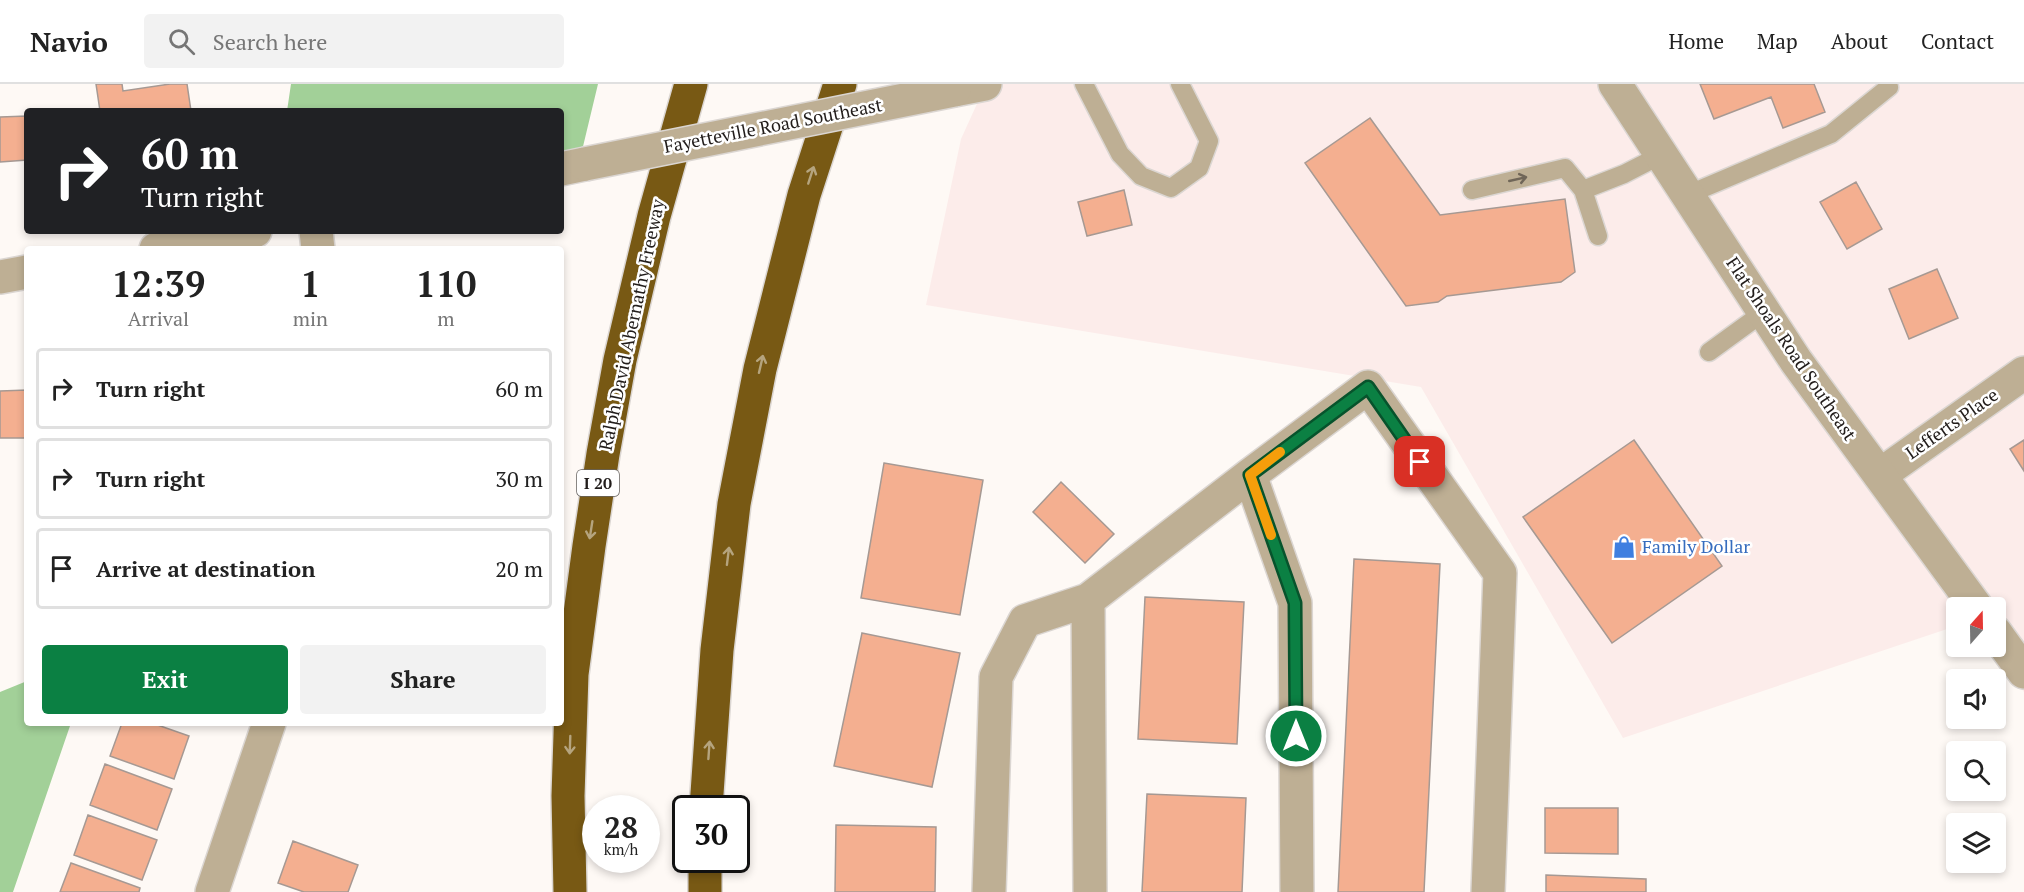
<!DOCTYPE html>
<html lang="en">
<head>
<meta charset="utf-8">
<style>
	body { margin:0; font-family:"PT Serif",serif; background:#f2f2f2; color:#222; height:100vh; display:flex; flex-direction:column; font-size:22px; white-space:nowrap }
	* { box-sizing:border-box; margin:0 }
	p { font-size:20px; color:#767676 }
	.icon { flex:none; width:33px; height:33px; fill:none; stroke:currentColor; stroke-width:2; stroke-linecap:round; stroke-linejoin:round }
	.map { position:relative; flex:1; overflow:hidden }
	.side { position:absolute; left:24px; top:162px; width:540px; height:480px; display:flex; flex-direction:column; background:#fff; border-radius:6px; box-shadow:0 3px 9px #0003 }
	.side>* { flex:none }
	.top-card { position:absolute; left:24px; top:24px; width:540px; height:126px; border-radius:6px; box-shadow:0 3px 9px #0003; background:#202124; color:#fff; overflow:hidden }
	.needle { width:39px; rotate:20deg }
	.tools { position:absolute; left:1946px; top:513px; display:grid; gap:12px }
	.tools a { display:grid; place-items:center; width:60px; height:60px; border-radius:6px; background:#fff; box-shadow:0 3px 9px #0003; font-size:30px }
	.speed { position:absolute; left:582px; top:711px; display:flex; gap:12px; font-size:30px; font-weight:700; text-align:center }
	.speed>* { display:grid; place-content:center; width:78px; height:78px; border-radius:50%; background:#fff; box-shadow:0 3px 9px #0003; line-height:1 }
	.speed small { font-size:15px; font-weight:400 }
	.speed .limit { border:3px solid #111; border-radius:9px; background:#fff; color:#111 }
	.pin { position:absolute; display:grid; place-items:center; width:51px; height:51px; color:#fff; margin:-26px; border-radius:12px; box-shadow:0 3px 9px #0006 }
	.me { position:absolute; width:66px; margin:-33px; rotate:0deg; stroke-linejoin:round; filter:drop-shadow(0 0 4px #0008) }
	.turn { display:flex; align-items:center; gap:21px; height:126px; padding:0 18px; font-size:27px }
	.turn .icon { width:78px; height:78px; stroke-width:2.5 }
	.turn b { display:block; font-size:42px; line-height:51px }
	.eta { display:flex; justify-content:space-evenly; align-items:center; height:102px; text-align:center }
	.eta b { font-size:36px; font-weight:600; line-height:42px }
	.button { display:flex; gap:12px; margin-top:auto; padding:12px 18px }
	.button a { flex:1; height:69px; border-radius:6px; background:#0b8043; color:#fff; font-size:24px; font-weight:600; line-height:69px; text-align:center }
	.button a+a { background:#f2f2f2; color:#222 }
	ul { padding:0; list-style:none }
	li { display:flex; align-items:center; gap:18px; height:81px; margin:0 12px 9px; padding:0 6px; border:3px solid #e0e0e0; border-radius:6px }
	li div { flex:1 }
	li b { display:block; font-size:22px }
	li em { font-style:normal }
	header { display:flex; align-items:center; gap:36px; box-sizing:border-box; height:84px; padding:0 30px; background:#fff; border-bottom:2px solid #e0e0e0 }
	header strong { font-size:28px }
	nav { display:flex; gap:33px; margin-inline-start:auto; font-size:21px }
	.search { width:420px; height:54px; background:#f2f2f2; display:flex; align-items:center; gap:15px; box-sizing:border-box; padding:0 21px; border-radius:6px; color:#767676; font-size:22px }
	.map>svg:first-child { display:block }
	.commercial { fill:#fcecea }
	.forest { fill:#a2d098 }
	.building { fill:#f4af90; stroke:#a69993; stroke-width:1.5 }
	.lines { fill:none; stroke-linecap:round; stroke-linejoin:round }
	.service-casing { stroke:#dbd6d2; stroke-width:21 }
	.minor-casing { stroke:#dbd6d2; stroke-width:36 }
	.tertiary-casing { stroke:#dbd6d2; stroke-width:36 }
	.motorway-casing { stroke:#dbd6d2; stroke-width:36 }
	.service { stroke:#beaf94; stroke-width:18 }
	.minor { stroke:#beaf94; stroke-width:33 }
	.tertiary { stroke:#beaf94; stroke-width:33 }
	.motorway { stroke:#785914; stroke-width:33 }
	.tertiary-bridge-casing { stroke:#dbd6d2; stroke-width:36; stroke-linecap:butt }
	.tertiary-bridge { stroke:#beaf94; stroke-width:33 }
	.oneway { stroke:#b5a47e }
	.oneway2 { stroke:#706658 }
	.route-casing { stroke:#07532c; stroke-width:15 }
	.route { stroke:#0b8043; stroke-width:10 }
	.slow { stroke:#f59e0b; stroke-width:10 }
	.labels { text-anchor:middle; stroke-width:5; stroke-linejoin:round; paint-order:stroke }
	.shield { fill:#fff; stroke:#64615f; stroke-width:1.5 }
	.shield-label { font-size:16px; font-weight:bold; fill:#221d1b }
	.street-label { font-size:18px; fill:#221d1b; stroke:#fff }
	.shop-label { font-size:18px; fill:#366cbe; stroke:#fff; text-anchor:start }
</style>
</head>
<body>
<header>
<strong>Navio</strong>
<div class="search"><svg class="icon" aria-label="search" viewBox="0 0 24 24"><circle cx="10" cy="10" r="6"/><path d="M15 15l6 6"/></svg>Search here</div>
<nav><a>Home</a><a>Map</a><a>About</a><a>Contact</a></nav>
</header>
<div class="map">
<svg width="2024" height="808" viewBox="0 0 2024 808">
	<rect width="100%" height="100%" fill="#fef9f5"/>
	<path class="commercial" d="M986,0H2024V608L1987,563L1995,562V524H1956V542L1623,654L1421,303L926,221L961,55Z"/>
	<path class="forest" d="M291,0H598L574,100L561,102V27H287Z
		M27,597V639H71L13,808H0V608Z"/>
	<path class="building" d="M96,0H122L123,7L170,0H187L191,27H100Z
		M1700,0H1814L1825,28L1783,44L1771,13L1714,35Z
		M27,32V76L0,78V33Z
		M1370,34L1440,131L1565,115L1575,188L1561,198L1447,212L1438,218L1406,222L1305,79Z
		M1856,98L1882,145L1847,165L1820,118Z
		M1124,106L1132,141L1087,152L1078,118Z
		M1937,185L1958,234L1909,255L1889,205Z
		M27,306V354H0V307Z
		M1634,356L1722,482L1612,559L1523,433Z
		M2024,356V387L2010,365Z
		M884,379L983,396L960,531L861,514Z
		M1061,398L1114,450L1085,479L1033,428Z
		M1354,475L1440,480L1424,808H1338Z
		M1145,513L1244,518L1237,660L1138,655Z
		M862,549L960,569L932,703L834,682Z
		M122,639H152L189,652L174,695L110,672Z
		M105,680L172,705L157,746L90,721Z
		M1147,710L1246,714L1242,808H1142Z
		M1545,724H1618V770L1545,769Z
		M88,731L157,756L142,796L74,771Z
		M836,741L936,743L935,808H835Z
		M293,757L358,781L348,808H304L278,799Z
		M71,779L140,804L139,808H60Z
		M1546,791L1646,795V808H1546Z"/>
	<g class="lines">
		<g class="service-casing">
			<path id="service" d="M1084,0L1120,70L1141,92L1171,104L1199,84L1209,57L1180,0
				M1472,106L1565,84L1583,106L1624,90L1661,71
				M1583,106L1598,152
				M1687,111L1831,50L1889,3L1888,0
				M1709,268L1764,228"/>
		</g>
		<g class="minor-casing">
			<path id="minor" d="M316,147L318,165
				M1250,391L1295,519L1297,808
				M1880,391L2024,289
				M212,808L269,639
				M989,808L996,593L1025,537L1088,516
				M1090,808L1088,516L1250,391L1368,303L1500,489L1488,808"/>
		</g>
		<g class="tertiary-casing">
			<path id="tertiary" d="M1615,0L1796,277L1977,524
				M954,6L985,0
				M561,85L585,80
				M156,165L255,147
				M0,193L27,188
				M1995,548L2024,588"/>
		</g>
		<g class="motorway-casing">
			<path id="motorway" d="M706,724L717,566L734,420L760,285L804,111L840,0
				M570,808L568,712L572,590L589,462L603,370L620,276L654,132L691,0
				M705,808V776"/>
		</g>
		<use href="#service" class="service"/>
		<use href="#minor" class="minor"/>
		<use href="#tertiary" class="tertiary"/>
		<use href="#motorway" class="motorway"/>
		<g class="tertiary-bridge-casing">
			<path id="tertiary-bridge" d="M585,80L954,6"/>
		</g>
		<use href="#tertiary-bridge" class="tertiary-bridge"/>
	</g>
	<defs><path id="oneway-shaft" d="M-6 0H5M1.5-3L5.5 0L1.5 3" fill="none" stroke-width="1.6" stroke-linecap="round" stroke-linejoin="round" transform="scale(1.5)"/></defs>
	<g class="oneway">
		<use href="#oneway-shaft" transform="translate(811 91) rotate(-72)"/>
		<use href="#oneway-shaft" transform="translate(761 280) rotate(-77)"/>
		<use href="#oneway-shaft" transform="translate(591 446) rotate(99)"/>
		<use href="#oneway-shaft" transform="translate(728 472) rotate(-83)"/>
		<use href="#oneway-shaft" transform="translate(570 661) rotate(92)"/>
		<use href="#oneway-shaft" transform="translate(709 666) rotate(-86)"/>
	</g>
	<use class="oneway2" href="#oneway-shaft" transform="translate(1518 95) rotate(-13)"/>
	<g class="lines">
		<g class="route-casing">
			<path id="route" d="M1296,652L1295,519L1250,391L1368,303L1420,378"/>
		</g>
		<use href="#route" class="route"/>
		<path class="slow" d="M1271,451L1250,391L1280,368"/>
	</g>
	<defs>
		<g id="shop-bare" transform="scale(1.8)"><path d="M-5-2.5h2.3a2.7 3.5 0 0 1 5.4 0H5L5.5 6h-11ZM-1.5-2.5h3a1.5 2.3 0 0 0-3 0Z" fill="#3f7fe0" stroke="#fff" stroke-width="2.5" paint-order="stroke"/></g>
	</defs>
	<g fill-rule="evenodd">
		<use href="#shop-bare" x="1624" y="463"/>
	</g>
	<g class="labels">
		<rect class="shield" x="577" y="386" width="42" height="26" rx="4.5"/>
		<g class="shield-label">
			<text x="598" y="405">I 20</text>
		</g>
		<g class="street-label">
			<text transform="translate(773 42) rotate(-11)" y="6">Fayetteville Road Southeast</text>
			<text transform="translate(632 241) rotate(-78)" y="6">Ralph David Abernathy Freeway</text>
			<text transform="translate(1791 265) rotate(56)" y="6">Flat Shoals Road Southeast</text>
			<text transform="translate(1952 340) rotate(-35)" y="6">Lefferts Place</text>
		</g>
		<g class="shop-label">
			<text x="1642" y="469">Family Dollar</text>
		</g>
	</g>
</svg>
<div class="tools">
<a><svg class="needle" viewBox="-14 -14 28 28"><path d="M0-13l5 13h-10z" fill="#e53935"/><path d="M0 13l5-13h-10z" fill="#767676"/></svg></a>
<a><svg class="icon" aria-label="sound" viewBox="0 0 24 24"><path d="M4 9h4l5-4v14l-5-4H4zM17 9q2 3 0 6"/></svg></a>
<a><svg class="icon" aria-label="search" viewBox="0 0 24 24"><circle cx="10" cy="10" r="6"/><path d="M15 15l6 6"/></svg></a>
<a><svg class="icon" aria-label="layers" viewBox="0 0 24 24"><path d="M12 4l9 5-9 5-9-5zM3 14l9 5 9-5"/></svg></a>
</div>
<div class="speed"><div>28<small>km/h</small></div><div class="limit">30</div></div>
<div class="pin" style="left:1420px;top:378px;background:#d93025"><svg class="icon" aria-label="arrive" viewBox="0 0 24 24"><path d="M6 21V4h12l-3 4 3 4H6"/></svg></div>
<svg class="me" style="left:1296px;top:652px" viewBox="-20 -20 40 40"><circle r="17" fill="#0b8043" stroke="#fff" stroke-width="3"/><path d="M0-11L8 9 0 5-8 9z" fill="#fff"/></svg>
<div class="top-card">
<div class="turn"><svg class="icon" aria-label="right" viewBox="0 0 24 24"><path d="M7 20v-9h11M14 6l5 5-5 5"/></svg><div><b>60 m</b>Turn right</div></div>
</div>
<section class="side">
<div class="eta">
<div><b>12:39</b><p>Arrival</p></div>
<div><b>1</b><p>min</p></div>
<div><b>110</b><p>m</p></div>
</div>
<ul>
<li><svg class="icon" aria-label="right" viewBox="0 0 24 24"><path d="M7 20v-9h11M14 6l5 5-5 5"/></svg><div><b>Turn right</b></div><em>60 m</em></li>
<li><svg class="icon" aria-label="right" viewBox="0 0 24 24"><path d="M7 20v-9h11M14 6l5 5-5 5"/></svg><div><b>Turn right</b></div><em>30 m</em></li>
<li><svg class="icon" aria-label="arrive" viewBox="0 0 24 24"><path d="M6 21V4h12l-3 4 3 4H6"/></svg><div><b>Arrive at destination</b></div><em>20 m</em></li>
</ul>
<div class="button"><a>Exit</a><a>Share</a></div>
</section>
</div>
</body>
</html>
